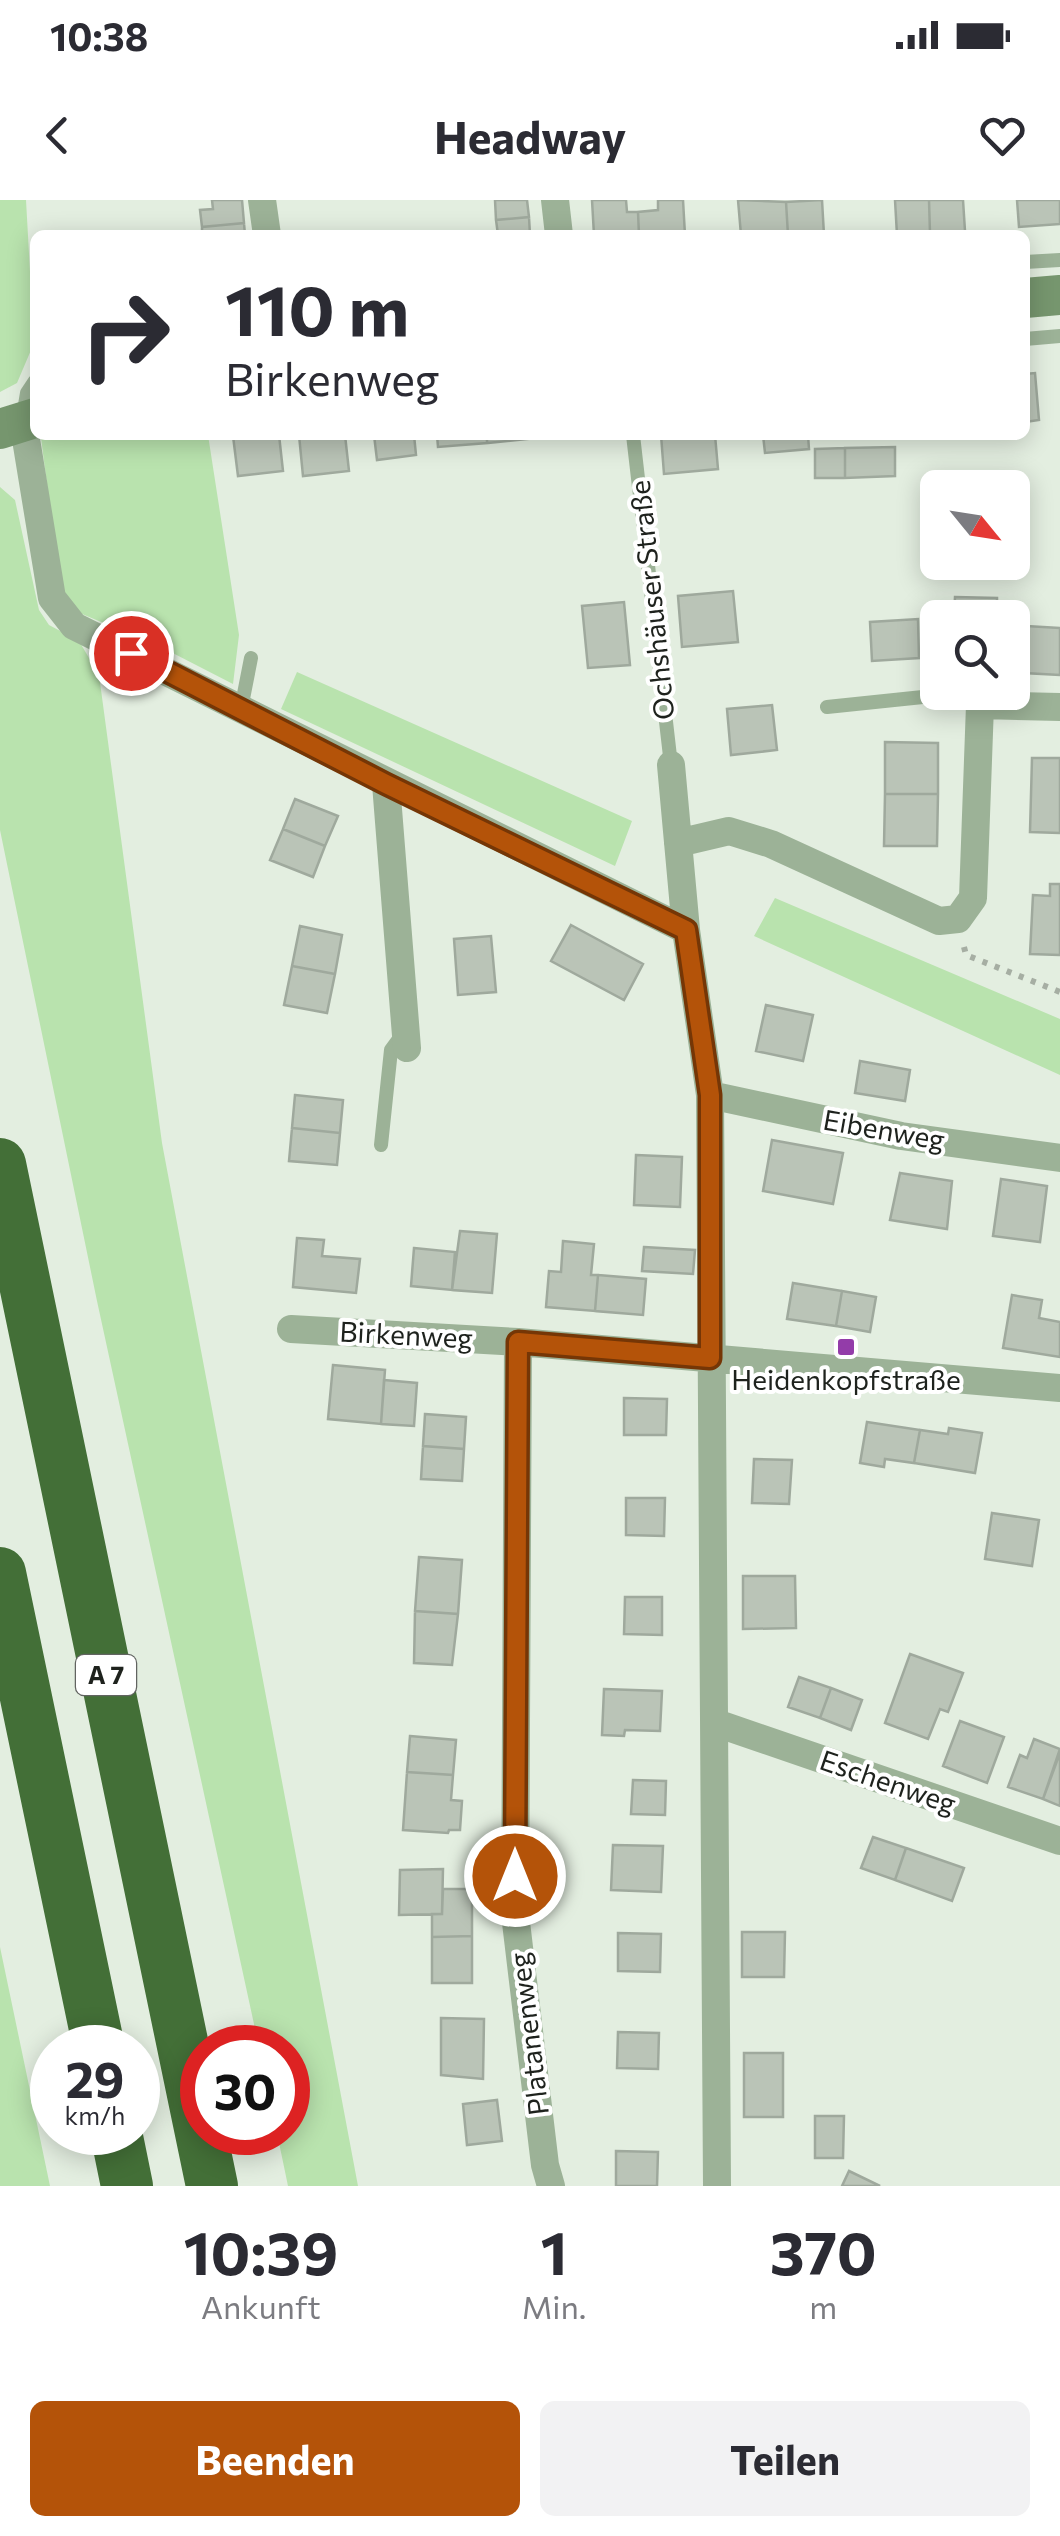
<!DOCTYPE html>
<html lang="de">
<head>
<meta charset="utf-8">
<style>
	body { margin:0; font-family:Commissioner,sans-serif; background:#f2f2f3; color:#2b2b33; height:100vh; display:flex; flex-direction:column; font-size:38px; white-space:nowrap }
	* { box-sizing:border-box; margin:0 }
	p { font-size:32px; color:#7c7c81 }
	.icon { flex:none; width:55px; height:55px; fill:none; stroke:currentColor; stroke-width:2; stroke-linecap:round; stroke-linejoin:round }
	.map { position:relative; height:1986px; overflow:hidden }
	.details { display:flex; flex-direction:column; background:#fff; flex:1 }
	.details>* { flex:none }
	.top-card { position:absolute; left:30px; top:30px; width:1000px; height:210px; border-radius:15px; box-shadow:0 5px 25px #0003; background:#fff; color:#2b2b33; overflow:hidden }
	.needle { width:65px; rotate:120deg }
	.buttons { position:absolute; left:920px; top:270px; display:grid; gap:20px }
	.buttons a { display:grid; place-items:center; width:110px; height:110px; border-radius:15px; background:#fff; box-shadow:0 5px 25px #0003; font-size:50px }
	.speed { position:absolute; left:30px; top:1825px; display:flex; gap:20px; font-size:50px; font-weight:700; text-align:center }
	.speed>* { display:grid; place-content:center; width:130px; height:130px; border-radius:50%; background:#fff; box-shadow:0 5px 25px #0003; line-height:1 }
	.speed small { font-size:25px; font-weight:400 }
	.speed .limit { border:15px solid #d22; background:#fff; color:#111 }
	.pin { position:absolute; display:grid; place-items:center; width:85px; height:85px; color:#fff; margin:-42px; border:5px solid #fff; border-radius:50%; box-shadow:0 2px 10px #0007 }
	.me { position:absolute; width:110px; margin:-55px; rotate:0deg; stroke-linejoin:round; filter:drop-shadow(0 0 8px #0008) }
	.turn { display:flex; align-items:center; gap:35px; height:210px; padding:0 30px; font-size:45px }
	.turn .icon { width:130px; height:130px; stroke-width:2.5 }
	.turn b { display:block; font-size:70px; line-height:85px }
	.eta { display:flex; justify-content:space-evenly; align-items:center; height:170px; text-align:center }
	.eta b { font-size:60px; font-weight:700; line-height:70px }
	.button { display:flex; gap:20px; margin-top:auto; padding:20px 30px }
	.button a { flex:1; height:115px; border-radius:15px; background:#b45309; color:#fff; font-size:40px; font-weight:700; line-height:115px; text-align:center }
	.button a+a { background:#f2f2f3; color:#2b2b33 }
	.status { display:flex; justify-content:space-between; align-items:center; height:70px; padding:0 50px; background:#fff; direction:ltr }
	.status svg { height:28px; fill:currentColor }
	header { display:flex; justify-content:space-between; align-items:center; height:130px; padding:0 30px; background:#fff; font-size:45px; font-weight:700 }
	.map>svg:first-child { display:block }
	.green { fill:#b9e3ae }
	.building { fill:#bac4b7; stroke:#9fa99d; stroke-width:2.5 }
	.lines { fill:none; stroke-linecap:round; stroke-linejoin:round }
	.path { stroke:#a6aea3; stroke-width:6; stroke-dasharray:5 8; stroke-linecap:butt }
	.service { stroke:#9cb297; stroke-width:14 }
	.minor { stroke:#9cb297; stroke-width:28 }
	.secondary { stroke:#76966e; stroke-width:40 }
	.motorway { stroke:#436f37; stroke-width:52 }
	.route-casing { stroke:#753606; stroke-width:25 }
	.route { stroke:#b45309; stroke-width:18 }
	.poi-dot { fill:#933ca9; stroke:#fff; stroke-width:4 }
	.labels { text-anchor:middle; stroke-width:8; stroke-linejoin:round; paint-order:stroke }
	.shield { fill:#fff; stroke:#626461; stroke-width:2.5 }
	.shield-label { font-size:25px; font-weight:bold; fill:#1e221d }
	.street-label { font-size:28px; fill:#1e221d; stroke:#fff }
	.poi-label { font-size:28px; fill:#1e221d; stroke:#fff }
</style>
</head>
<body>
<div class="status"><b>10:38</b><svg viewBox="0 0 49 12"><path d="M0 12V9h3v3zM5 12V6h3v6zM10 12V3h3v9zM15 12V0h3v12zM26 1h20v11H26zM47 4h2v5h-2z"/></svg></div>
<header><svg class="icon" aria-label="back" viewBox="0 0 24 24"><path d="M15 5l-7 7 7 7"/></svg>Headway<svg class="icon" aria-label="heart" viewBox="0 0 24 24"><path d="M12 20l-8-8c-3-5 5-10 8-4 3-6 11-1 8 4z"/></svg></header>
<div class="map">
<svg width="1060" height="1986" viewBox="0 0 1060 1986">
	<rect width="100%" height="100%" fill="#e3eee0"/>
	<path class="green" d="M0,0H26L34,143L17,183L0,192Z
		M55,235H208L239,435L233,484L161,447L82,414L61,392L41,238Z
		M0,287L15,300L39,410L49,425L79,441L99,475L162,943L358,1986H288L277,1933L288,1932V1848L259,1847L97,1101L0,630Z
		M297,472L632,621L615,666L281,509Z
		M775,698L1060,819V875L754,736Z
		M0,1747L50,1986H0Z"/>
	<path class="building" d="M212,0H242L244,23L202,27L200,10L213,9Z
		M495,0H527L529,17L496,20Z
		M592,0H626L627,12H638L639,35H594Z
		M658,0H683L685,35H639L638,12L658,10Z
		M738,0L786,2L788,35H741Z
		M822,0L824,35H788L786,2Z
		M895,0H929L930,33L897,35Z
		M929,0H963L965,31L930,33Z
		M1017,0H1060V24L1019,27Z
		M529,17L530,35H498L496,20Z
		M244,23L245,35H202V27Z
		M1035,173L1039,220L1025,222V174Z
		M279,235L283,271L238,276L233,236Z
		M299,235H345L349,271L303,276Z
		M374,235H414L416,255L377,260Z
		M437,235H487V243L438,247Z
		M487,235H536L537,238L487,243Z
		M661,235H715L718,269L664,274Z
		M763,235H808L809,249L765,253Z
		M895,247V276L845,278V248Z
		M845,248V278H815V249Z
		M733,391L738,442L682,447L678,396Z
		M955,397L997,398V418H954Z
		M624,402L630,465L588,468L582,406Z
		M918,419L919,458L872,461L870,422Z
		M1026,426L1060,428V475L1024,473Z
		M772,505L777,550L731,555L727,509Z
		M885,542L938,543V594H885Z
		M1032,558H1060V633L1030,632Z
		M885,594H938L937,646H884Z
		M295,599L338,616L325,646L283,629Z
		M283,629L325,646L313,677L270,660Z
		M1050,684H1060V755L1030,754L1033,695L1050,696Z
		M571,725L643,764L624,800L551,761Z
		M300,726L342,735L335,774L292,766Z
		M491,736L496,792L458,795L454,739Z
		M292,766L335,774L327,813L284,805Z
		M766,805L813,815L803,861L756,851Z
		M860,861L910,870L905,901L855,893Z
		M295,895L343,900L340,933L292,928Z
		M292,928L340,933L337,965L289,961Z
		M772,940L843,953L833,1004L763,991Z
		M636,955L682,957L680,1007L634,1005Z
		M900,973L952,981L947,1029L890,1020Z
		M1001,979L1047,986L1040,1042L993,1036Z
		M460,1031L497,1034L492,1093L452,1090Z
		M297,1038L324,1040L322,1056L360,1059L356,1093L293,1087Z
		M563,1041L594,1044L591,1075H598L595,1111L546,1107L549,1071L561,1072Z
		M644,1047L695,1050L693,1074L642,1071Z
		M414,1048L455,1052L452,1090L411,1086Z
		M598,1075L646,1079L643,1115L595,1111Z
		M793,1083L842,1091L836,1126L787,1119Z
		M842,1091L876,1097L870,1132L836,1126Z
		M1012,1095L1042,1100L1039,1118L1060,1122V1157L1003,1148Z
		M333,1165L385,1170L381,1224L328,1219Z
		M384,1180L417,1183L414,1226L381,1224Z
		M624,1198L667,1199L666,1235H624Z
		M425,1214L466,1217L464,1249L423,1246Z
		M867,1222L920,1230L914,1263L885,1259L884,1267L860,1263Z
		M949,1228L982,1233L975,1273L914,1263L920,1230L948,1234Z
		M423,1246L464,1249L462,1281L421,1279Z
		M754,1259L792,1260L789,1304L752,1303Z
		M626,1298H665L664,1336L626,1335Z
		M992,1313L1039,1320L1032,1366L985,1359Z
		M419,1357L462,1360L458,1414L415,1411Z
		M743,1376H795L796,1428L743,1429Z
		M625,1397H662V1435L624,1434Z
		M415,1411L458,1414L452,1465L414,1463Z
		M910,1454L963,1473L948,1512L940,1509L928,1539L885,1523Z
		M799,1477L831,1488L820,1518L788,1507Z
		M831,1488L862,1500L851,1530L820,1518Z
		M604,1489L662,1491L660,1531L625,1530L624,1536L602,1535Z
		M960,1521L1004,1537L987,1583L943,1566Z
		M410,1536L456,1540L453,1575L407,1572Z
		M1034,1539L1060,1549L1043,1599L1008,1587L1020,1555L1027,1558Z
		M1060,1553V1606L1043,1599Z
		M407,1572L453,1575L451,1600L462,1601L460,1630H449L448,1633L403,1630Z
		M633,1580L666,1581L665,1615L631,1614Z
		M873,1637L906,1648L895,1680L861,1668Z
		M613,1645L663,1646L661,1692L611,1690Z
		M906,1648L964,1668L952,1701L895,1680Z
		M443,1669L442,1714L399,1715L400,1670Z
		M443,1689H472V1736L432,1737V1714H442Z
		M742,1732H785L784,1777H742Z
		M618,1733L661,1734L660,1772L618,1771Z
		M472,1736V1783H432V1737Z
		M441,1818L484,1819L483,1879L441,1875Z
		M618,1832L659,1833L658,1869L617,1868Z
		M744,1853H783V1917H744Z
		M497,1900L502,1941L467,1945L463,1904Z
		M815,1916H844L843,1958H815Z
		M616,1951L658,1952L657,1986H616Z
		M849,1971L880,1986H842Z"/>
	<g class="lines">
		<path class="path" d="M964,747L966,755L1060,792"/>
		<path class="service" d="M1025,62L1060,60
			M1025,139L1060,136
			M23,217L27,193L35,181
			M633,235L671,565
			M827,507L942,495L980,505
			M241,509L251,458
			M381,945L391,850L402,835"/>
		<path class="minor" d="M262,0L267,35
			M555,0L559,35
			M23,221L52,398L74,426L686,730L710,895L717,1986
			M671,565L686,730
			M386,584L407,848
			M678,643L729,631L771,644L939,721L958,719L973,698L980,505L1060,507
			M710,895L901,936L1060,958
			M291,1129L518,1142L1060,1188
			M518,1142L515,1714L545,1965L551,1986
			M716,1523L1060,1641"/>
		<path class="secondary" d="M1025,98L1060,95
			M0,229L35,218"/>
		<path class="motorway" d="M0,964L212,1986
			M0,1373L99,1848
			M116,1932L127,1986"/>
	</g>
	<g class="lines">
		<g class="route-casing">
			<path id="route" d="M131,453L386,584L686,730L710,895V1158L518,1142L515,1676"/>
		</g>
		<use href="#route" class="route"/>
	</g>
	<rect class="poi-dot" x="836" y="1137" width="20" height="20" rx="5"/>
	<g class="labels">
		<rect class="shield" x="76" y="1455" width="60" height="40" rx="8"/>
		<g class="shield-label">
			<text x="106" y="1484">A 7</text>
		</g>
		<g class="street-label">
			<text transform="translate(652 400) rotate(-96)" y="10">Ochshäuser Straße</text>
			<text transform="translate(884 930) rotate(10)" y="10">Eibenweg</text>
			<text transform="translate(406 1135) rotate(3)" y="10">Birkenweg</text>
			<text transform="translate(888 1582) rotate(19)" y="10">Eschenweg</text>
			<text transform="translate(529 1834) rotate(-97)" y="10">Platanenweg</text>
		</g>
		<g class="poi-label">
			<text x="846" y="1190">Heidenkopfstraße</text>
		</g>
	</g>
</svg>
<div class="buttons">
<a><svg class="needle" viewBox="-14 -14 28 28"><path d="M0-13l5 13h-10z" fill="#e53935"/><path d="M0 13l5-13h-10z" fill="#7c7c81"/></svg></a>
<a><svg class="icon" aria-label="search" viewBox="0 0 24 24"><circle cx="10" cy="10" r="6"/><path d="M15 15l6 6"/></svg></a>
</div>
<div class="speed"><div>29<small>km/h</small></div><div class="limit">30</div></div>
<div class="pin" style="left:131px;top:453px;background:#d93025"><svg class="icon" aria-label="arrive" viewBox="0 0 24 24"><path d="M6 21V4h12l-3 4 3 4H6"/></svg></div>
<svg class="me" style="left:515px;top:1676px" viewBox="-20 -20 40 40"><circle r="17" fill="#b45309" stroke="#fff" stroke-width="3"/><path d="M0-11L8 9 0 5-8 9z" fill="#fff"/></svg>
<div class="top-card">
<div class="turn"><svg class="icon" aria-label="right" viewBox="0 0 24 24"><path d="M7 20v-9h11M14 6l5 5-5 5"/></svg><div><b>110 m</b>Birkenweg</div></div>
</div>
</div>
<section class="details">
<div class="eta">
<div><b>10:39</b><p>Ankunft</p></div>
<div><b>1</b><p>Min.</p></div>
<div><b>370</b><p>m</p></div>
</div>
<div class="button"><a>Beenden</a><a>Teilen</a></div>
</section>
</body>
</html>
